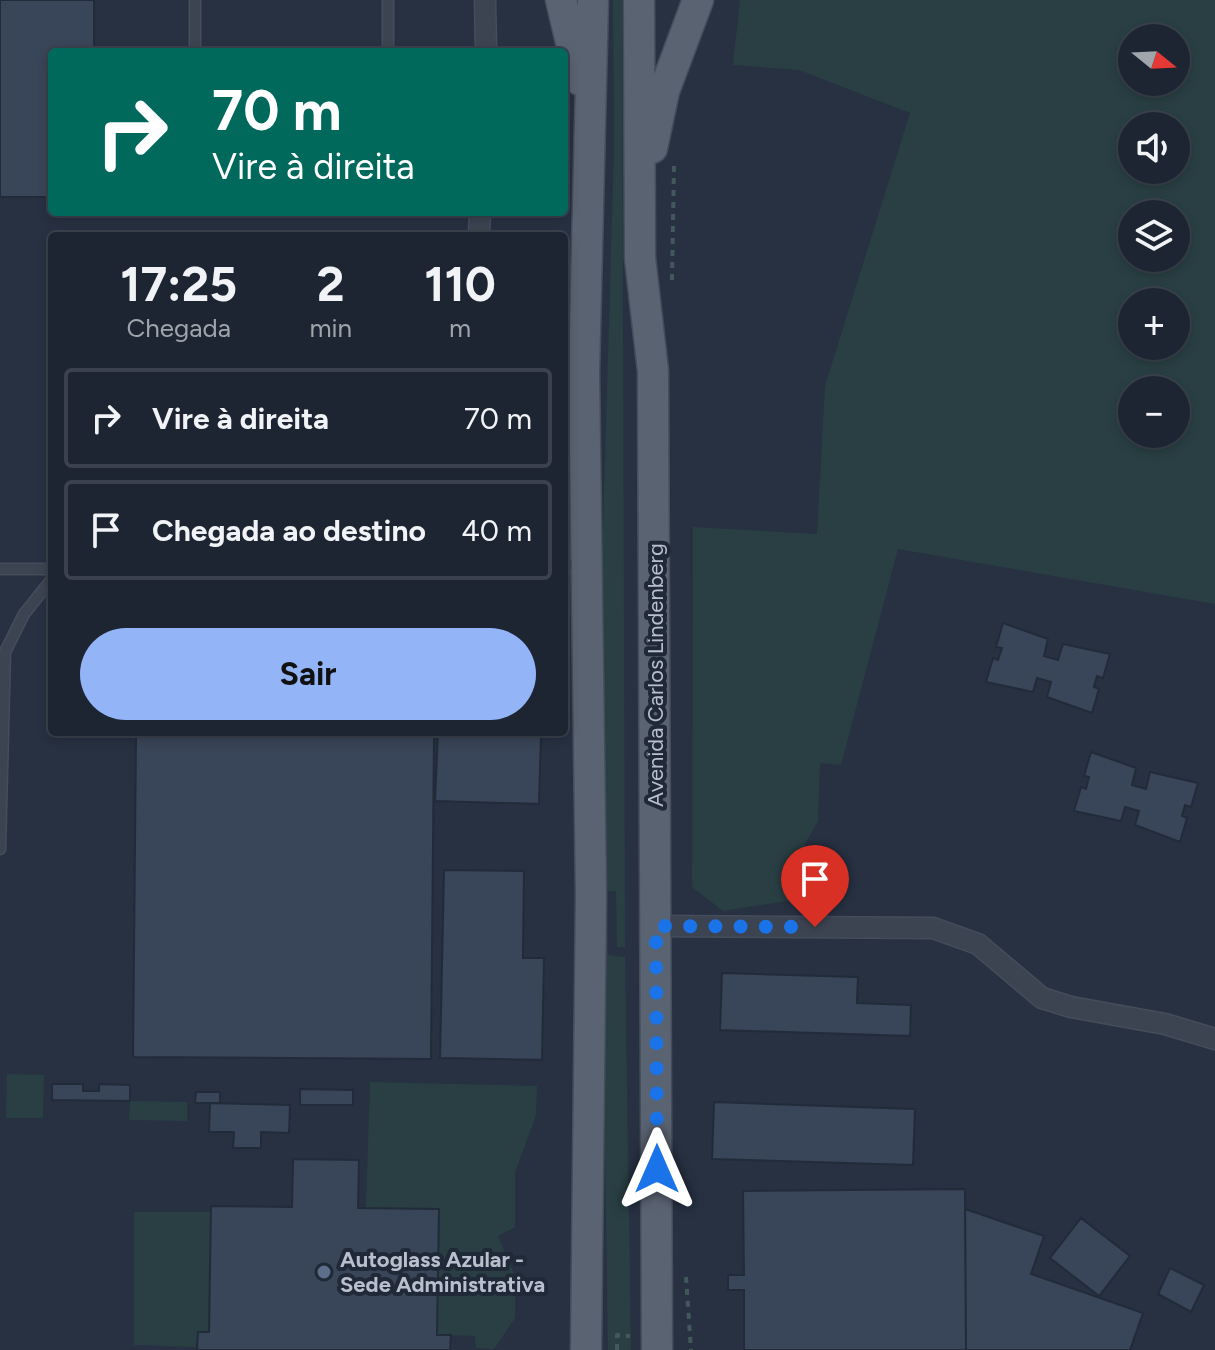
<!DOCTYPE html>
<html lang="pt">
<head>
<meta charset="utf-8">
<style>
	body { margin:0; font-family:Figtree,sans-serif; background:#2a313e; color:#f1f3f6; height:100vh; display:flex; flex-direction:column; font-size:30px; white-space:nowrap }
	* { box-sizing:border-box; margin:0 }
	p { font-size:26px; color:#a0a5ac }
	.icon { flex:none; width:44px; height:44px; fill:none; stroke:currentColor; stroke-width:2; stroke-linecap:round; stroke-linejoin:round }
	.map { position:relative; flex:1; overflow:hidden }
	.sheet { position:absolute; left:48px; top:232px; width:520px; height:504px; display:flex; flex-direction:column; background:#1d2532; border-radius:8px; box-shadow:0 4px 12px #0003,0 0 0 2px #3b424d }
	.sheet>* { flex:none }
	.hud { position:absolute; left:48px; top:48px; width:520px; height:168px; border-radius:8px; box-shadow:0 4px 12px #0003,0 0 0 2px #3b424d; background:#00695c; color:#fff; overflow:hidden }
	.needle { width:52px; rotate:108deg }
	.fabs { position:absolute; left:1118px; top:24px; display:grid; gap:16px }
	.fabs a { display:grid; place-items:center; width:72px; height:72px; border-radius:50%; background:#1d2532; box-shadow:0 4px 12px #0003,0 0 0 2px #3b424d; font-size:40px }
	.pin { position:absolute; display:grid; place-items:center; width:68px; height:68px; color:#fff; margin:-82px -34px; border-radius:50% 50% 50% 0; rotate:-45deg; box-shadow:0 0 8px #0007 }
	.pin .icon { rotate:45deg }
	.me { position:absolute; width:88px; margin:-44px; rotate:0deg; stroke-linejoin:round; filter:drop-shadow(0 0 6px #0008) }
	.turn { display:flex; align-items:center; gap:28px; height:168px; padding:0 32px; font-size:36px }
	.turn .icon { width:104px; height:104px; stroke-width:2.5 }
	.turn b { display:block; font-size:56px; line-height:68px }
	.eta { display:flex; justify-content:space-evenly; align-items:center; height:136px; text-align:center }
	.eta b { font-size:48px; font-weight:700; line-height:56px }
	.cta { display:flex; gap:16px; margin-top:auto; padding:16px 32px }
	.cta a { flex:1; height:92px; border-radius:48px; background:#93b4f6; color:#111; font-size:32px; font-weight:700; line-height:92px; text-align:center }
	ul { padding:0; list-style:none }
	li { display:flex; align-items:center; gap:24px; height:100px; margin:0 16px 12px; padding:0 16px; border:4px solid #3b424d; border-radius:8px }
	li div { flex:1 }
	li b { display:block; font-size:30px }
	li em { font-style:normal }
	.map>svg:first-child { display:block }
	.green { fill:#293f43; fill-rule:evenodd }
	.building { fill:#394558; stroke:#222b39; stroke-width:2 }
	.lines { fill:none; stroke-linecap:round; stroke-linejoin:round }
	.lane-casing { stroke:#454d5b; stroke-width:13 }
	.street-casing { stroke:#454d5b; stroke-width:23 }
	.primary-casing { stroke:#454d5b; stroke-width:33 }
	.path { stroke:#43585b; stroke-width:4; stroke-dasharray:6 6; stroke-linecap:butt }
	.lane { stroke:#3c4452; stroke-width:10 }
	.street { stroke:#3c4452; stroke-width:20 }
	.primary { stroke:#5a6372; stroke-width:30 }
	.route { stroke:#1a73e8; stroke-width:14; stroke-dasharray:0 25.2 }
	.service-dot { fill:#5c6f8a; stroke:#202937; stroke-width:3 }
	.labels { text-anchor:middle; stroke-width:8; stroke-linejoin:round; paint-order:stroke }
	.street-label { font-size:22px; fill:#b9bfcc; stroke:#202937 }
	.poi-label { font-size:22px; font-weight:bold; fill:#b9bfcc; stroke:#202937; text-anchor:start }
</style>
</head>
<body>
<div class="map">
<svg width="1215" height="1350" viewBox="0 0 1215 1350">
	<rect width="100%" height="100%" fill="#273142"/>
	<path class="green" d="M613,0H622L625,947H617L616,891H600L601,600L614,149Z
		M740,0H1215V604L898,549L841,765L820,763L818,821L805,844L809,888L806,898L723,911L692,887L693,527L817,534L825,386L910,113L799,70L733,65ZM1176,38V82H1132V38ZM1176,126V170H1132V126ZM1176,214V258H1132V214ZM1176,302V346H1132V302ZM1176,390V434H1132V390Z
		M601,900H607L608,955L625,957L631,1350H608Z
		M7,1074L44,1075L43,1118H6Z
		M370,1082L537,1086L536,1115L515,1173V1227L498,1236L515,1276V1318L494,1349L476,1348L475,1336L437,1335L438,1209L366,1208Z
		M130,1101L187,1102V1121L129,1120Z
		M134,1212H211L209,1332H198L197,1347L134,1345Z"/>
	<path class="building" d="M0,0H94V52H52V197H0Z
		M1003,623L1048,639L1044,656L1058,660L1063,644L1110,654L1103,678L1097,676L1094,687L1099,689L1092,713L1047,697L1051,682L1037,678L1033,692L986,682L993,658L998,660L1002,648L996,647Z
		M438,732L541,735L539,804L435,801Z
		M136,736L434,737L431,1059L133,1057Z
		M1091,752L1136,768L1132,785L1146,789L1150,772L1198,783L1191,807L1185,805L1182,816L1187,818L1180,842L1135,825L1139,811L1125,807L1121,821L1074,811L1081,787L1086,789L1089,777L1084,776Z
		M444,870L524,871L523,958H544L542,1060L440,1058Z
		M722,973L858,977L857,1003L911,1005L910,1036L720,1030Z
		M52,1084H83V1091H99V1084L130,1085V1101L52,1100Z
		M300,1089L353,1090V1105H300Z
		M196,1092H220V1103H195Z
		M714,1102L915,1109L913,1165L712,1159Z
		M210,1103L290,1105L289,1133L261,1132V1148H233L234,1132H209Z
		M293,1159L359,1160L358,1208L439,1209L437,1335H451L450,1350H197L198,1332H209L211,1206L292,1207Z
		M965,1189L966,1350H744V1290H728V1275H744L743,1191Z
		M965,1209L1044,1236L1031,1274L1143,1313L1130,1350H966Z
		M1081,1218L1130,1256L1099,1296L1050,1258Z
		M1170,1268L1204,1285L1191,1312L1158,1294Z"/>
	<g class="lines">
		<g class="lane-casing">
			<path id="lane" d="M388,0V52
				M195,52V0
				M564,565H584
				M0,569H52
				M0,849L5,652L24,614L52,579"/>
		</g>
		<g class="street-casing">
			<path id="street" d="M485,0L486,52
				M479,236L480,212
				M564,398L584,372
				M656,926L933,928L978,944L1042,998L1071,1007L1165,1024L1215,1039"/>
		</g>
		<g class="primary-casing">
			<path id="primary" d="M561,0L580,80
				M639,0L640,258L653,371L657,1350
				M652,148L664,91L698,0
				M586,1350L591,895L584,372L593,0"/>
		</g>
		<path class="path" d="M672,280L674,165
			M686,1277L691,1350
			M617,1350V1335L630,1336"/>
		<use href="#lane" class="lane"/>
		<use href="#street" class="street"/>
		<use href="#primary" class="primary"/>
	</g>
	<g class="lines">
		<path class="route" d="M657,1169L656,926L815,927"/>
	</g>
	<circle class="service-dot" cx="324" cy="1272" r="8"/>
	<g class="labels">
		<g class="street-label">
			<text transform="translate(655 675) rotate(-90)" y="8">Avenida Carlos Lindenberg</text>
		</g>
		<g class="poi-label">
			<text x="340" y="1267">Autoglass Azular -<tspan x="340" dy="25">Sede Administrativa</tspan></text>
		</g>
	</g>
</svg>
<div class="fabs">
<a><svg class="needle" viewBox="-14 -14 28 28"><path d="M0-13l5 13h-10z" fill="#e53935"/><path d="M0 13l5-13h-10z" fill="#a0a5ac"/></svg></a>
<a><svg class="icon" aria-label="sound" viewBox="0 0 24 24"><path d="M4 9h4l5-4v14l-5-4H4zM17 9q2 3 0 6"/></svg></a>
<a><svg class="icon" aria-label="layers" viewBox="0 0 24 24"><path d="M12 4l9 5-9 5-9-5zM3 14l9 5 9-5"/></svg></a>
<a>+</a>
<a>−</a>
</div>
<div class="pin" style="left:815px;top:927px;background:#d93025"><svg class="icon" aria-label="arrive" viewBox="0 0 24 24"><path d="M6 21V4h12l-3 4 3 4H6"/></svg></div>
<svg class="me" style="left:657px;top:1169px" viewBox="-20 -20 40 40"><path d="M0-17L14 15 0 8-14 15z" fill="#1a73e8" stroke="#fff" stroke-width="4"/></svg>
<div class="hud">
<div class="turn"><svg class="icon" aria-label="right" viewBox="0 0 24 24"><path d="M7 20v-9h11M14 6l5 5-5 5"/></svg><div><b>70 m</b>Vire à direita</div></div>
</div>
<section class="sheet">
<div class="eta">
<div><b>17:25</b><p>Chegada</p></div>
<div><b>2</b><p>min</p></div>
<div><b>110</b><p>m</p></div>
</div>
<ul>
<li><svg class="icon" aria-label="right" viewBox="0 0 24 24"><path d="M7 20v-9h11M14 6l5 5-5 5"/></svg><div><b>Vire à direita</b></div><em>70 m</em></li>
<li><svg class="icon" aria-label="arrive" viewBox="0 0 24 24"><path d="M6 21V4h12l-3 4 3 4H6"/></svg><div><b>Chegada ao destino</b></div><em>40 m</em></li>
</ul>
<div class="cta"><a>Sair</a></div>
</section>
</div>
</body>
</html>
